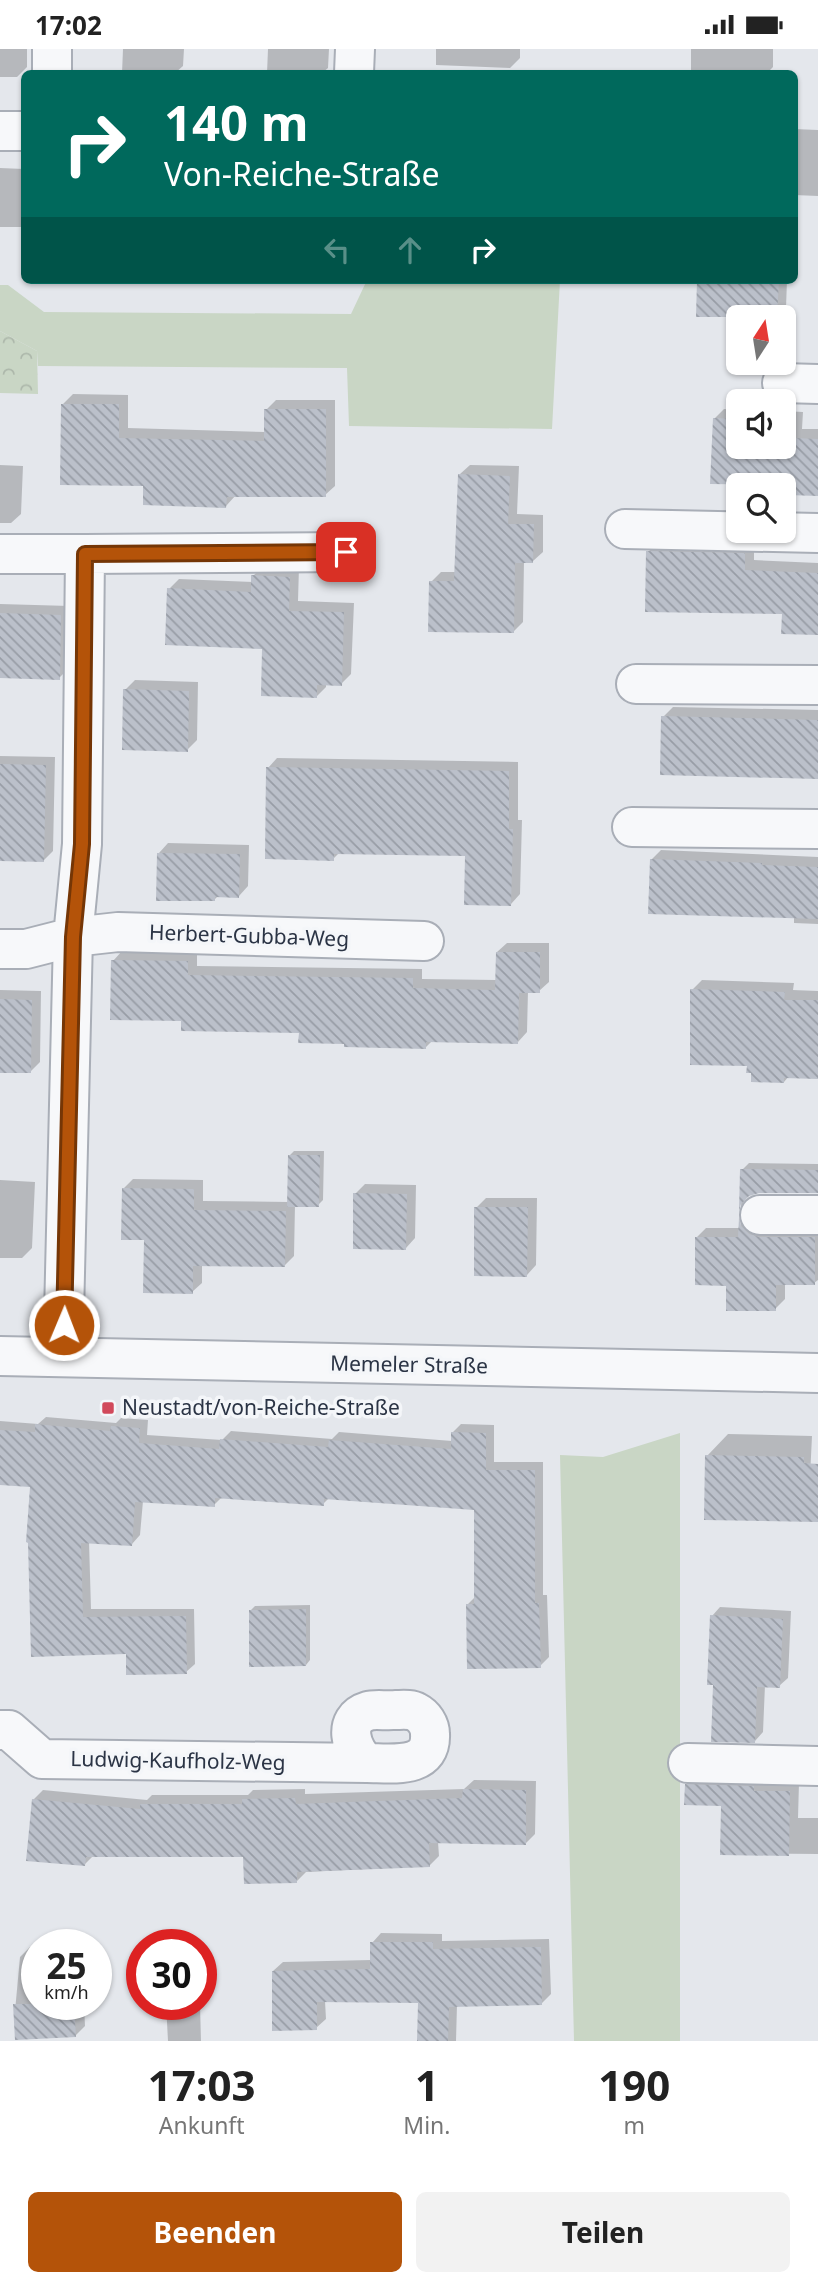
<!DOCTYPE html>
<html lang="de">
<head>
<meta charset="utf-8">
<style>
	body { margin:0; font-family:"Noto Sans",sans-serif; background:#f2f2f2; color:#222; height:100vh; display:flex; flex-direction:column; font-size:26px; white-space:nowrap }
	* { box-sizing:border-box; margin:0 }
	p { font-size:23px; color:#767676 }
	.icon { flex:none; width:38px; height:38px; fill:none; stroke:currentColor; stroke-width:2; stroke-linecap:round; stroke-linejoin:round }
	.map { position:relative; height:1992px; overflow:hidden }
	.side { display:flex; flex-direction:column; background:#fff; flex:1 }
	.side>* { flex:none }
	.guide { position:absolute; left:21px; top:21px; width:777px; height:214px; border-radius:10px; box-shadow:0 2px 5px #0004; background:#00695c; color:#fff; overflow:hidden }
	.needle { width:46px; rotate:12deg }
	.buttons { position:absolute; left:726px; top:256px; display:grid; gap:14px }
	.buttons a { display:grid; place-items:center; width:70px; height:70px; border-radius:10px; background:#fff; box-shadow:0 2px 5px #0004; font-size:35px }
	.speed { position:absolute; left:21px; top:1880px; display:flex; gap:14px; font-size:35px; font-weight:700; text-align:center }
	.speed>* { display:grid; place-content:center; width:91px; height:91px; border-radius:50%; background:#fff; box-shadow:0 2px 5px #0004; line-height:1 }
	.speed small { font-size:18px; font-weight:400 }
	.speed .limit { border:10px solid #d22; background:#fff; color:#111 }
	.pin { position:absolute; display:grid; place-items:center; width:60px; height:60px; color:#fff; margin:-30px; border-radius:14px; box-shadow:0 4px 10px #0006 }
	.me { position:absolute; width:77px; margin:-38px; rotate:1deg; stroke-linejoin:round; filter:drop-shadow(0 0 5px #0008) }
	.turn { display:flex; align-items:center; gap:24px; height:147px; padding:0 28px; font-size:32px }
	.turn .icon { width:91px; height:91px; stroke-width:2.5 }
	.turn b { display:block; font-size:49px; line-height:60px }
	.lanes { display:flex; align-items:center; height:66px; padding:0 28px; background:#0003; justify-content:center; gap:35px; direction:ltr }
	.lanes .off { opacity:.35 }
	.eta { display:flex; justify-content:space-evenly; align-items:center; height:119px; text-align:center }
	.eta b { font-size:42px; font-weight:700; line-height:49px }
	.cta { display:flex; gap:14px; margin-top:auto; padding:14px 28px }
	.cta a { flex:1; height:80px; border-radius:10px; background:#b45309; color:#fff; font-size:28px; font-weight:700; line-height:80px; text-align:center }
	.cta a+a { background:#f2f2f2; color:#222 }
	.status { display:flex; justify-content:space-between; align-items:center; height:49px; padding:0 35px; background:#fff; direction:ltr }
	.status svg { height:19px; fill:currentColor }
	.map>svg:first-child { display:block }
	.grass { fill:#c9d6c5 }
	.park { fill:url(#park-crowns) }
	.shadow { fill:#0003 }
	.building { fill:url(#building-back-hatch) }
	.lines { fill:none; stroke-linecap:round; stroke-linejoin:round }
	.minor-casing { stroke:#a9aeb7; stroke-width:42 }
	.minor { stroke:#f7f8fa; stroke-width:38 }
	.route-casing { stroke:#753606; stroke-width:18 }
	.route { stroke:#b45309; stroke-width:12 }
	.poi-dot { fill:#d1495b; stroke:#f4f6f9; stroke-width:2.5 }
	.labels { text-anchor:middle; stroke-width:7; stroke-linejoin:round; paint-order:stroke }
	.street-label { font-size:21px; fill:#2b3445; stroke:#f4f6f9 }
	.poi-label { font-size:21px; fill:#2b3445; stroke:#f4f6f9; text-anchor:start }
</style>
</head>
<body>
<div class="status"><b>17:02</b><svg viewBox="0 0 49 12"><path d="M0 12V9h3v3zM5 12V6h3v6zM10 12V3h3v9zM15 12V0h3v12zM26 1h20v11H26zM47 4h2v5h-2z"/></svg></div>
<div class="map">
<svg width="818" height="1992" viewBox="0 0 818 1992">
	<defs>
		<pattern id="park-crowns" width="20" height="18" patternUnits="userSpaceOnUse" patternTransform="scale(1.75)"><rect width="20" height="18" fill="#c9d6c5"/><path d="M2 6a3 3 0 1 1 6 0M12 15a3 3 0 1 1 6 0" fill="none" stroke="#adb8ab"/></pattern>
		<pattern id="building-back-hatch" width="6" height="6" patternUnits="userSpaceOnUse" patternTransform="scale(1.75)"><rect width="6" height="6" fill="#bbc0ca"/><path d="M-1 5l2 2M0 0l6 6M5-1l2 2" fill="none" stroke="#989da6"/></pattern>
	</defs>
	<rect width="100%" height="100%" fill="#e4e7ec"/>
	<path class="grass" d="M367,231H560L552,380L349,377L347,319L38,317L37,302L0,282V236H8L44,263L351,265Z
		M680,1384V1992H574L560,1406L603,1408Z"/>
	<path class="park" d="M0,282L37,302L38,345L0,344Z"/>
	<path class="shadow" d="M0,0H27V18L17,28H0Z
		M123,0H184L183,17L175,24H122Z
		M268,0H329L328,19L322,24H267Z
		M436,0H520V9L510,19L436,16Z
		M691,0H773V18L767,24H691Z
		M794,80L818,81V147L794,146Z
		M0,119L24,120V178H0Z
		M699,231H787L786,259L778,268H747Z
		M73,345L128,346V379L266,383V361L276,351H335V437L325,446H236L226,457L144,436L63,355Z
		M724,360L738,361V397H784V362L803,363L802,380H818V445L790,436L712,433L714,370Z
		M0,416L23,417L21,465L11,474H0Z
		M470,416L519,417L517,465L543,466V503L533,512H524L523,573L514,582L431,533L441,523H457L460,425Z
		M658,493L754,495V511L818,514V585L784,564L648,503Z
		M263,517L299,518L298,552L354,554L351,625L341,635L326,634V638L316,648L264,598L169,540L179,530L253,533V527Z
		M0,555L70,557L69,619L59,629L0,628Z
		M135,631L198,633L197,691L187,701L125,641Z
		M673,658L818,661V729L663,668Z
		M0,707L55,708L53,802L44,811H0Z
		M277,709L518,713V771H522L520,845L511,855L467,805L340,803L333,810L268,719Z
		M168,794L249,796L248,837L239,847H218L215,850L159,804Z
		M661,801L818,808V875L794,874V867L651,811Z
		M507,894H549V933L539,942H528L527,983L518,993L433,991L426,998L346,993L300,982L183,970L113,912L122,902L197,903V917L422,920V930L497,931V903Z
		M702,931L794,934L793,941L818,942V1028L789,1027L784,1033L753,1022L692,941Z
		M0,941L41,942L40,1013L30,1023L0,1022Z
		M294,1102H324L323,1151L318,1156H295L294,1207L284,1217L202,1216V1234L192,1243L146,1189L123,1140L133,1130L203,1131V1152L289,1153V1107Z
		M749,1114L818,1115V1142H760L748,1146L741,1158L742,1121Z
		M0,1131L35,1133L32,1199L22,1209H0Z
		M365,1135L416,1136L415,1189L406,1199L355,1145Z
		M486,1149H537L536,1216L527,1226L476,1159Z
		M749,1162L818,1179V1231L814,1234L785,1235V1250L775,1260L727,1235L696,1189L706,1179H740L741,1170Z
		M46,1368L116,1374L121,1369L148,1371L147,1386L222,1391L231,1382L332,1390L339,1383L452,1392V1384L461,1375L494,1376V1413H543V1546H547L549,1608L540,1617L467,1556L476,1547V1459L329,1449L323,1455L222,1448L214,1456L143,1452L140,1486L132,1495L89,1492L91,1560H194L195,1615L186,1623L128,1603L33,1606L32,1436L0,1434V1372L38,1375Z
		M728,1385L812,1387L809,1449L707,1407Z
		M310,1556V1611L306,1616L251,1561L255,1557Z
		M720,1558L791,1562L788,1629L779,1637L765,1636L763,1683L755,1692L715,1634L712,1567Z
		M696,1727L799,1734L798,1769H818V1805L722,1804V1755L687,1736Z
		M474,1731L536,1732L535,1785L525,1795L438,1793L439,1807L429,1817L306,1823L297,1832L245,1806H94L85,1815L33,1751L43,1741L147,1751L152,1746H248L253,1741L305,1740V1745L464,1740Z
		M381,1884L442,1885V1892L549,1890L551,1945L541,1955L457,1956L456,1992H418L420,1953L325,1952L326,1970L316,1979L273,1922L283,1913L371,1911L372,1894Z
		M30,1898H37V1955H84L85,1977L75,1987L15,1962L20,1908Z
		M166,1955H200L201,1992H168Z"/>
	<path class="building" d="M697,231H779L777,268H696Z
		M61,355H119V389L264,392V360H326V448H227L226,459L143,456V437L60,436Z
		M713,369L738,370V397H784V371L794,372L793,389L818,390V447L787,446L788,437L784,436L710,435Z
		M458,425L510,427L508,475H534L533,514H515L514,584L428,583L429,532H454Z
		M646,502L745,504V521L818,524V586L781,585L782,565L645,563Z
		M251,526L290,528L289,562L344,563L342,637L317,636V649L261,647L262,600L165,596L167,539L251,543Z
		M0,564L61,566L60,631L0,629Z
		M123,640L189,642L188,703L122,701Z
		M661,667L818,671V730L660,726Z
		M0,715L46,716L44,813L0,812Z
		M266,718L509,722V780H513L511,857L464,856L465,807L334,805V812L265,810Z
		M157,804L240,805L239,849L215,848V852H156Z
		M650,810L762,814V816L818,818V870L648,865Z
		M496,903H540V944H519L518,995L426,993V1000L344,998V995L298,994L299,984L181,982V972L110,971L111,911L188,912V926L413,929V939L495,941Z
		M690,940L785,943L784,951H818V1030L784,1029V1034L751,1033V1024H746L747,1017L690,1016Z
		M0,950L32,951L31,1024H0Z
		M288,1106H320L319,1158H287Z
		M740,1120L818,1121V1144H759L749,1147L741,1155L739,1162Z
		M122,1139L194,1140V1161L286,1162L285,1218L193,1217V1245L143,1244L144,1191H121Z
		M353,1144L407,1145L406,1201L353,1200Z
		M474,1158H528L527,1228L474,1227Z
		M739,1169L741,1177L749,1185L759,1188H815V1236H776V1262H726V1237L695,1236V1188H738Z
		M35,1375L110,1382L111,1377L140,1379L139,1394L219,1400L220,1390L328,1398L329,1391L451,1400V1383L486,1384V1421H535V1554H539L541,1619L467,1620L466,1555H474V1461L324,1450V1457L215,1449V1458L135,1453L132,1497L81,1494L83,1568L186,1567L187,1625L126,1626V1605L31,1608L28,1494L26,1493L30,1438L0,1436V1381L35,1383Z
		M705,1406L804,1408V1414L818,1415V1473L704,1471Z
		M306,1560V1617L249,1618V1561Z
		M710,1566L783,1570L780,1639L757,1638L755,1694L711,1693L713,1636H707Z
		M685,1735L754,1737V1742H790L789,1807L720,1806L721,1757L684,1756Z
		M463,1740L526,1741V1796L429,1794L430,1818L297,1823V1834L244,1835L243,1808H86L85,1817L26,1812L32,1750L140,1760V1755H242V1750L295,1749L296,1755L462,1749Z
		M370,1893H433V1900L541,1898L542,1956L449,1958L448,1992H417L418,1954L317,1953V1981L272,1982V1922L370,1920Z
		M13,1955H74L76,1988L15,1991Z"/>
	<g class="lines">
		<g class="minor-casing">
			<path id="minor" d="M52,24V0
				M354,24L355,0
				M0,82H24
				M782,334L818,335
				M625,480L818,484
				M0,505H85
				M636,635L818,636
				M632,778L818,780
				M0,900H26L73,888L118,883L424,892
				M760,1166H818
				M0,1307L818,1324
				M63,1308L73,888L82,795L85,505L346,503
				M0,1681H9L42,1710L367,1714C391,1714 432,1721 430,1685C430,1676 424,1667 416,1663C411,1660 402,1661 395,1661C387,1662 375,1660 368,1662C341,1670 351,1702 367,1714
				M688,1714L818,1717"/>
		</g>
		<use href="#minor" class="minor"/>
	</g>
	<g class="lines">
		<g class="route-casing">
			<path id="route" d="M64,1276L73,888L82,795L85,505L346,503"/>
		</g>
		<use href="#route" class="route"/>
	</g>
	<rect class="poi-dot" x="101" y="1352" width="14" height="14" rx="3.5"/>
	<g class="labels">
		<g class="street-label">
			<text transform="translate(249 887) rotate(2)" y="7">Herbert-Gubba-Weg</text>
			<text transform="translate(409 1316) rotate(1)" y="7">Memeler Straße</text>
			<text transform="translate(178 1712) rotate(1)" y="7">Ludwig-Kaufholz-Weg</text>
		</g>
		<g class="poi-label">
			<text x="122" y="1366">Neustadt/von-Reiche-Straße</text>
		</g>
	</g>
</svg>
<div class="buttons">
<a><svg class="needle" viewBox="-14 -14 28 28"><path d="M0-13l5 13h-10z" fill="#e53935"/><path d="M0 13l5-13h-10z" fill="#767676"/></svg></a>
<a><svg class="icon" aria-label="sound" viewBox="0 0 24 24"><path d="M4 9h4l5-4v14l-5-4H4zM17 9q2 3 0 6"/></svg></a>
<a><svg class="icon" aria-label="search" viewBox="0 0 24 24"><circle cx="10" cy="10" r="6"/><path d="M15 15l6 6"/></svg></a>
</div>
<div class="speed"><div>25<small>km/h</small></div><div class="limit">30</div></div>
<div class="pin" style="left:346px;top:503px;background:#d93025"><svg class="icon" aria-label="arrive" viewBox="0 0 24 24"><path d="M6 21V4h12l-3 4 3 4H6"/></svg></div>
<svg class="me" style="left:64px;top:1276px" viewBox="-20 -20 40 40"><circle r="17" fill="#b45309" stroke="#fff" stroke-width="3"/><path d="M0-11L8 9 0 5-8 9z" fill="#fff"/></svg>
<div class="guide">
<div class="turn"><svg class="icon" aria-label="right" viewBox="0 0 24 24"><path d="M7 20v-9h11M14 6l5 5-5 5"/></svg><div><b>140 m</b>Von-Reiche-Straße</div></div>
<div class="lanes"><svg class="icon off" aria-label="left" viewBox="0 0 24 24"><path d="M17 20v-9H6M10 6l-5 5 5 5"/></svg><svg class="icon off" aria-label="ahead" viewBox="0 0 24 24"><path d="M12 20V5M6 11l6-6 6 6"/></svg><svg class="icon" aria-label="right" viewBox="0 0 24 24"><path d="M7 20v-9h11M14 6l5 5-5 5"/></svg></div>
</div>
</div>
<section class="side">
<div class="eta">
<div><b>17:03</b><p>Ankunft</p></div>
<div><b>1</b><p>Min.</p></div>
<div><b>190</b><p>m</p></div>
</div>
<div class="cta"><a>Beenden</a><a>Teilen</a></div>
</section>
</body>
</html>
